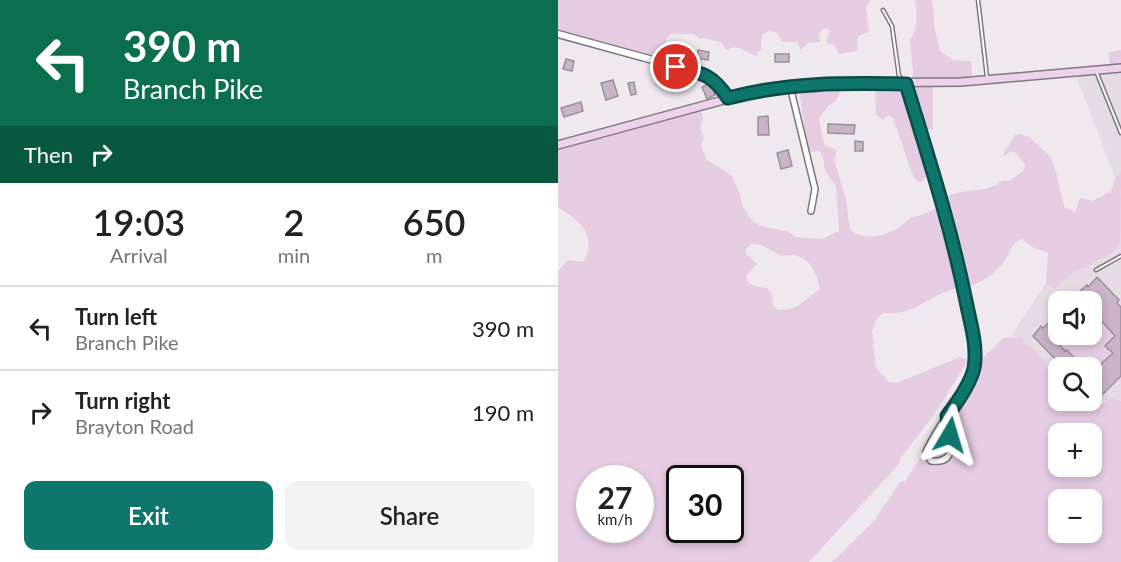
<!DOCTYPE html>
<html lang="en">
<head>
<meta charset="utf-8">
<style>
	body { margin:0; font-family:Lato,sans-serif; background:#f2f2f2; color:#222; height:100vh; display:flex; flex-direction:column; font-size:22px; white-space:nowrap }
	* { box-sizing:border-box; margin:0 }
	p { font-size:20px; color:#767676 }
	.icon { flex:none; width:33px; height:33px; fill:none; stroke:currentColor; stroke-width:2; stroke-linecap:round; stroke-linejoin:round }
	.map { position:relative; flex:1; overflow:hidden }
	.panel { display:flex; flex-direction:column; background:#fff; width:558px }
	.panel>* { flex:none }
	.hud { background:#0b6e4f; color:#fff; overflow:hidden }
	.tools { position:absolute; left:490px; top:291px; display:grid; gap:12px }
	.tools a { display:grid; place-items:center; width:54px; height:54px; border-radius:12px; background:#fff; box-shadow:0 3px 9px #0003; font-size:30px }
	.speed { position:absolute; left:18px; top:465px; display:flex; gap:12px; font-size:30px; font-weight:700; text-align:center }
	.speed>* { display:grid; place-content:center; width:78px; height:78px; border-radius:50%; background:#fff; box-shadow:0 3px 9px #0003; line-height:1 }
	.speed small { font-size:15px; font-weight:400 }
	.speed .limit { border:3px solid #111; border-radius:9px; background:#fff; color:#111 }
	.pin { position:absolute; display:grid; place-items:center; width:51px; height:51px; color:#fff; margin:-26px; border:3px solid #fff; border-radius:50%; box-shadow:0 2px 6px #0007 }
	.me { position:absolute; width:66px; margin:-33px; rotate:7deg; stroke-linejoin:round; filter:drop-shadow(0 0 4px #0008) }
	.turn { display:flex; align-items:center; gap:21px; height:126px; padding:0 24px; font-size:27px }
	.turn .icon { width:78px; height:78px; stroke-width:2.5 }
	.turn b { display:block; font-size:42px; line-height:51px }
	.then { display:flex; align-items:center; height:57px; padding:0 24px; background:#0003; gap:12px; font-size:22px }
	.eta { display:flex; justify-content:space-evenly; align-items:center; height:102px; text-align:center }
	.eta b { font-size:36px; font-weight:600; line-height:42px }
	.cta { display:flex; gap:12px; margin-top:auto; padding:12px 24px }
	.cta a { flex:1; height:69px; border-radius:12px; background:#0f766e; color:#fff; font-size:24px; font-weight:600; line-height:69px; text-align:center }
	.cta a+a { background:#f2f2f2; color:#222 }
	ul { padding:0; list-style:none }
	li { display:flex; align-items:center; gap:18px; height:84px; padding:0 24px; border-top:2px solid #e0e0e0 }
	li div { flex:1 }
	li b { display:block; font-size:22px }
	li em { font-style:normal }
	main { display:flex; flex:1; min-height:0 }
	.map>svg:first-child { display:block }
	.built { fill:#e6dae5; fill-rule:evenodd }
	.green { fill:#e5cce3; fill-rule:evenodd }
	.building { fill:#cab2c8; stroke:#979297; stroke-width:1.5 }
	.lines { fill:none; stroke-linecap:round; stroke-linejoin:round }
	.service-casing { stroke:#7e797e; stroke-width:5 }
	.minor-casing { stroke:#7e797e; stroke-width:8 }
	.tertiary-casing { stroke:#7e797e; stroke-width:9 }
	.secondary-casing { stroke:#7e797e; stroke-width:10 }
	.service { stroke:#fff; stroke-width:2 }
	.minor { stroke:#fff; stroke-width:5 }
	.tertiary { stroke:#fff; stroke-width:6 }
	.secondary { stroke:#eed1ed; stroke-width:7 }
	.route-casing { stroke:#0a4d48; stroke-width:15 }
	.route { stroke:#0f766e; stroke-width:10 }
</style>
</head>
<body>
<main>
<section class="panel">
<div class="hud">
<div class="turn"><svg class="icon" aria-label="left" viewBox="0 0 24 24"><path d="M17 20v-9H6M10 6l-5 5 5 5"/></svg><div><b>390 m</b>Branch Pike</div></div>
<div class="then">Then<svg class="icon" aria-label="right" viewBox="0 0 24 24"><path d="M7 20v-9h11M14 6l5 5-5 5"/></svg></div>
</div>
<div class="eta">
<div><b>19:03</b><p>Arrival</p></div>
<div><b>2</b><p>min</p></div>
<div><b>650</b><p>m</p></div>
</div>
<ul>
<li><svg class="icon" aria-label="left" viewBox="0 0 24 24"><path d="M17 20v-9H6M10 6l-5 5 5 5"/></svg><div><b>Turn left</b><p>Branch Pike</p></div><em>390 m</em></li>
<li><svg class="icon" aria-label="right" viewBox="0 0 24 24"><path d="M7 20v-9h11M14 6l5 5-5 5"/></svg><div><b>Turn right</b><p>Brayton Road</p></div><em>190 m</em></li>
</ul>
<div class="cta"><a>Exit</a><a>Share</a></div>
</section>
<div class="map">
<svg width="563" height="562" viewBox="0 0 563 562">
	<rect width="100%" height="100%" fill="#efe9ef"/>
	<path class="built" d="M563,72V193L518,76Z
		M563,194V421L517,406L534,400V368H501V387L455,333L525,227ZM501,302H534V334H501Z"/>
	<path class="green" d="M0,0H313L308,7L311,32L300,36L299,51L281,54L277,45L268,43L272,29L266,28L261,33L262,42L250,43L243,50L239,42H223L222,37L218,32L211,31L204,35L203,49L198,56C186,52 181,43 168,50L164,43L147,38L142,39L136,34H113L108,39L107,49L102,60L0,34Z
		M357,0H374L377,30L382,51L395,60L413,61L415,81L375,83V129L364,131L358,139C360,156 376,168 364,182L359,181L355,176L335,118L331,115L325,120L318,115L317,84L353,83L355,72L352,40C360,31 359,12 357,0Z
		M563,50V68L552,69L551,52Z
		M281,84L282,93L277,102L271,105L261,118L266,145L279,150L276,160L288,199L292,230C296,232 301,236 305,236C323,239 342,229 353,217C361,217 373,211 380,207C384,204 385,199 389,197C407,187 428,194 444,181H452L466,170L467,164L458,153L452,152L445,157V154L457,135L463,134L471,137L492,156L498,172L506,207L517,212L522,198L535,201C540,197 549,195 553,190C557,183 556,177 563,172L562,245L557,251L526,268L519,269L496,289L489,285L488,282L490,253L474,247L464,239C452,244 453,251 447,260C444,265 438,270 434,274C419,287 407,285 390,291C364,300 356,316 325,313L319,318L314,331L318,368L331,382L339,383L402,357L409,360L407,366L373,419L343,457L341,464L251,562H0V271L10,260L25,262C33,253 32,234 23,225C17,218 7,212 0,207V145L142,106L145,119L142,128L146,138L143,145L149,160L173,175L181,191L185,207L194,221L203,226L231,232L237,237L264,239L281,231L278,186L267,171L265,157L261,151L249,152L241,85ZM193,244L203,245L224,256C248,250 259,270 262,290C244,299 244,310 220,310L215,306L214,294L209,288L196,286L189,281V274L199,264L188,254V249ZM32,478H82V530H32ZM122,478H172V530H122Z
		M534,315L539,321L542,319L557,336L547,346L555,353L534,372V368L525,367L510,351H508L502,346L513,335L534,334Z
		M452,337L463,338C467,345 473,347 478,352C488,360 490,372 501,380V400H534V398L540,405L547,403L554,398L563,401V562H274L316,521L342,482L347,481L418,374L422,366V360L446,338ZM501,434H534V466H501ZM501,500H534V532H501Z"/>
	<path class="building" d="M140,50L151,52L150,60L139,58Z
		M217,54H231V62H217Z
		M8,59L16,61L14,71L5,69Z
		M55,80L60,96L48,100L43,83Z
		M76,82L78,94L73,95L70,83Z
		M151,84L154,85L157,95L149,99L144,87Z
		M23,102L25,111L6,117L3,108Z
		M210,116L211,135H200V117Z
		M270,124L297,125L296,134L270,133Z
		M297,141L305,142V151H297Z
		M230,150L234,166L223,169L219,153Z
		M539,277L561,300L559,303L563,307V376L539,400L534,394V372L555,353L547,346L557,336L542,319L539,321L534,315V302H514L523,290L529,285L530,287Z
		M501,313V334H513L502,346L507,351L509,350L525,368H498L496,365L499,361L475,336L483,326L485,328Z"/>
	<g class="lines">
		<g class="service-casing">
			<path id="service" d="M420,0L429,77
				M325,10L334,26L341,76L344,79
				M538,71L563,133
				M538,270L563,256"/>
		</g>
		<g class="minor-casing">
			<path id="minor" d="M348,84C370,156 393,227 408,301C412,323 421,347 416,369C415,375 411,380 408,385C396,408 378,428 368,452L373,461C402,465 392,434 389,416
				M232,86L257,189L253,211"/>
		</g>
		<g class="tertiary-casing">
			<path id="tertiary" d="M0,34L142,73L160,83L170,98"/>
		</g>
		<g class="secondary-casing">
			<path id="secondary" d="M0,145L206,89L272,83L403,82L563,68"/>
		</g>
		<use href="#service" class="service"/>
		<use href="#minor" class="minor"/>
		<use href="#tertiary" class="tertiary"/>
		<use href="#secondary" class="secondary"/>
	</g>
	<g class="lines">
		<g class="route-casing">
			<path id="route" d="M118,67C144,73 154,74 170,98C231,82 285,83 348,84C370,156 393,227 408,301C412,322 420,346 416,368C413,383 398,404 389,416L392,435"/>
		</g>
		<use href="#route" class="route"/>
	</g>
</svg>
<div class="tools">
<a><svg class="icon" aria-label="sound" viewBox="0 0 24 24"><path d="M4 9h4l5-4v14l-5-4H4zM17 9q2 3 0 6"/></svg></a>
<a><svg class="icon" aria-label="search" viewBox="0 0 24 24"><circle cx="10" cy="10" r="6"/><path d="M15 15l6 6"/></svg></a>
<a>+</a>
<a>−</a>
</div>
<div class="speed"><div>27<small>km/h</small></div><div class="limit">30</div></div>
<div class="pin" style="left:118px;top:67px;background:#d93025"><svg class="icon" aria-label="arrive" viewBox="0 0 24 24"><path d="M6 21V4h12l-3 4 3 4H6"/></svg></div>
<svg class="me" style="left:392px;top:435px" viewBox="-20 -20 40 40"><path d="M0-17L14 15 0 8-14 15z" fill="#0f766e" stroke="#fff" stroke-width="4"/></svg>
</div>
</main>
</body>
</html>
